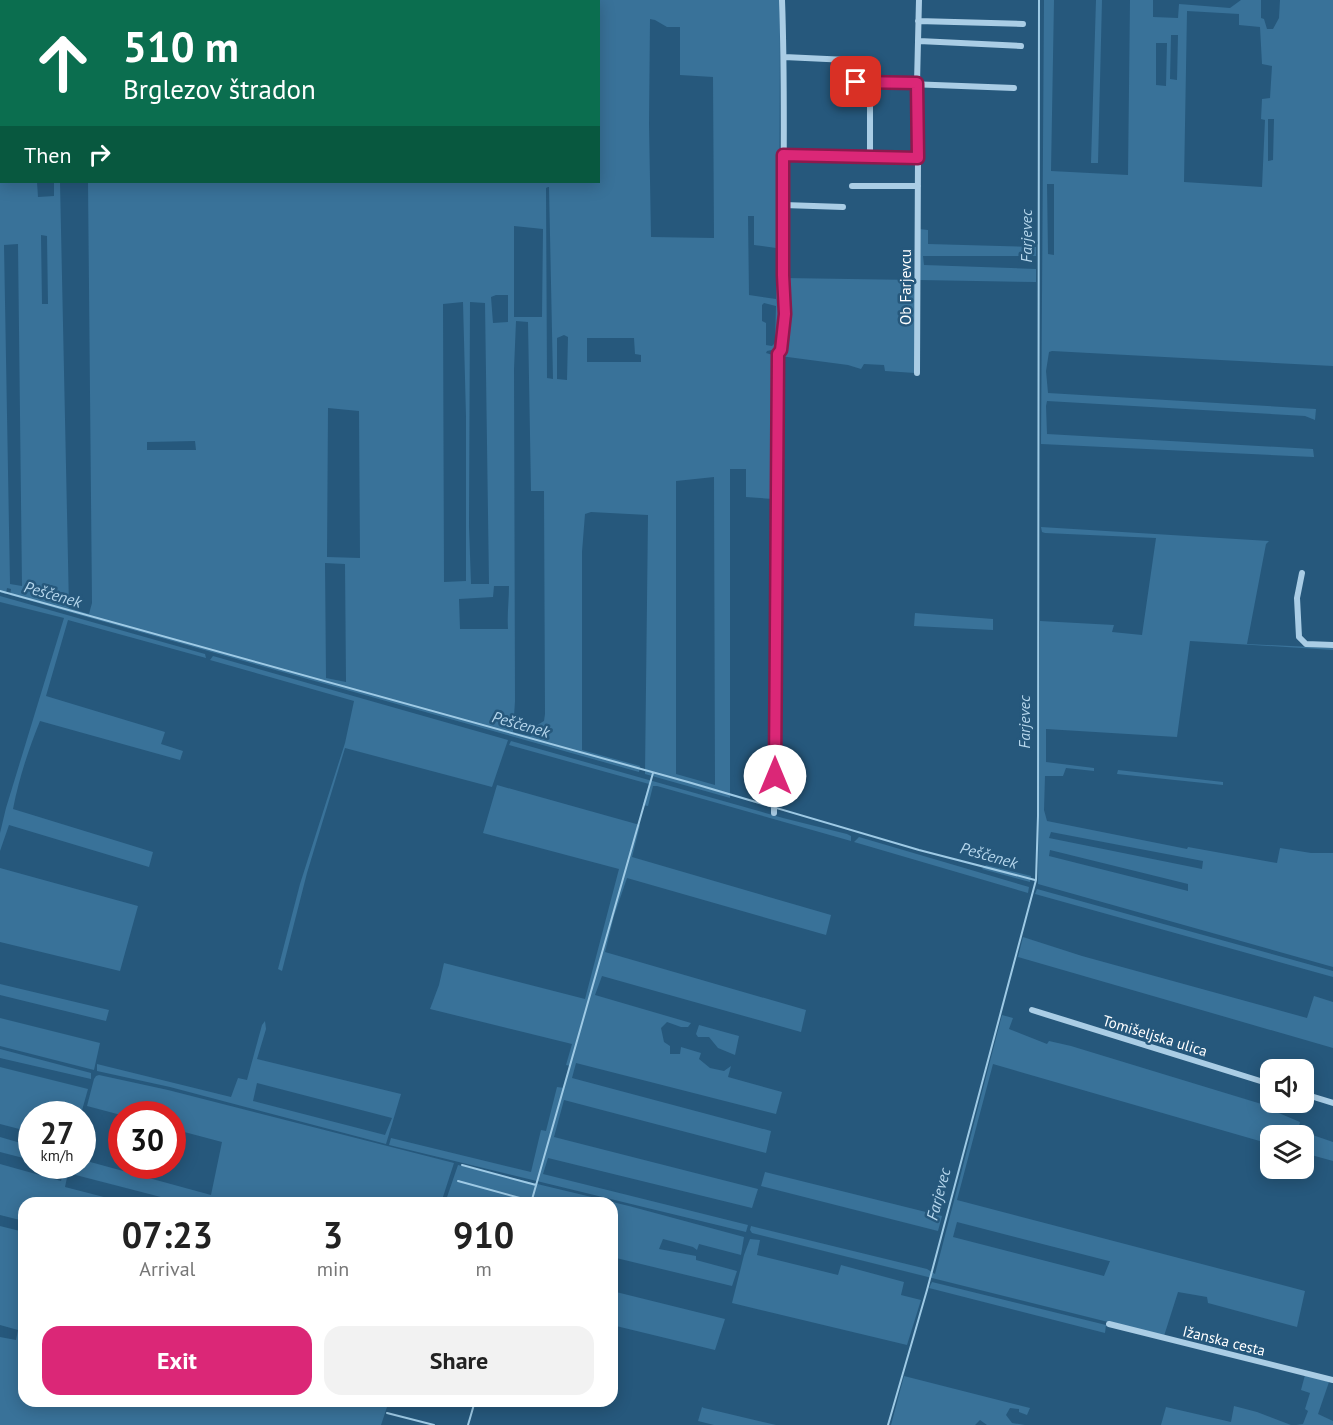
<!DOCTYPE html>
<html lang="en">
<head>
<meta charset="utf-8">
<style>
	body { margin:0; font-family:"PT Sans",sans-serif; background:#f2f2f2; color:#222; height:100vh; display:flex; flex-direction:column; font-size:22px; white-space:nowrap }
	* { box-sizing:border-box; margin:0 }
	p { font-size:20px; color:#767676 }
	.icon { flex:none; width:33px; height:33px; fill:none; stroke:currentColor; stroke-width:2; stroke-linecap:round; stroke-linejoin:round }
	.map { position:relative; flex:1; overflow:hidden }
	.side { position:absolute; left:18px; top:1197px; width:600px; height:210px; display:flex; flex-direction:column; background:#fff; border-radius:18px; box-shadow:0 3px 15px #0003 }
	.side>* { flex:none }
	.top-card { position:absolute; left:0px; top:0px; width:600px; height:183px; box-shadow:0 3px 15px #0003; background:#0b6e4f; color:#fff; overflow:hidden }
	.buttons { position:absolute; left:1260px; top:1059px; display:grid; gap:12px }
	.buttons a { display:grid; place-items:center; width:54px; height:54px; border-radius:12px; background:#fff; box-shadow:0 3px 15px #0003; font-size:30px }
	.speed { position:absolute; left:18px; top:1101px; display:flex; gap:12px; font-size:30px; font-weight:700; text-align:center }
	.speed>* { display:grid; place-content:center; width:78px; height:78px; border-radius:50%; background:#fff; box-shadow:0 3px 15px #0003; line-height:1 }
	.speed small { font-size:15px; font-weight:400 }
	.speed .limit { border:9px solid #d22; background:#fff; color:#111 }
	.pin { position:absolute; display:grid; place-items:center; width:51px; height:51px; color:#fff; margin:-26px; border-radius:12px; box-shadow:0 3px 9px #0006 }
	.me { position:absolute; width:66px; margin:-33px; rotate:0deg; stroke-linejoin:round; filter:drop-shadow(0 0 4px #0008) }
	.turn { display:flex; align-items:center; gap:21px; height:126px; padding:0 24px; font-size:27px }
	.turn .icon { width:78px; height:78px; stroke-width:2.5 }
	.turn b { display:block; font-size:42px; line-height:51px }
	.then { display:flex; align-items:center; height:57px; padding:0 24px; background:#0003; gap:12px; font-size:22px }
	.eta { display:flex; justify-content:space-evenly; align-items:center; height:102px; text-align:center }
	.eta b { font-size:36px; font-weight:700; line-height:42px }
	.primary-button { display:flex; gap:12px; margin-top:auto; padding:12px 24px }
	.primary-button a { flex:1; height:69px; border-radius:18px; background:#db2777; color:#fff; font-size:24px; font-weight:700; line-height:69px; text-align:center }
	.primary-button a+a { background:#f2f2f2; color:#222 }
	.map>svg:first-child { display:block }
	.green { fill:#397299; fill-rule:evenodd }
	.lines { fill:none; stroke-linecap:round; stroke-linejoin:round }
	.stream { stroke:#9ecae5; stroke-width:2 }
	.street { stroke:#aacde5; stroke-width:6 }
	.route-casing { stroke:#8e194d; stroke-width:15 }
	.route { stroke:#db2777; stroke-width:10 }
	.labels { text-anchor:middle; stroke-width:5; stroke-linejoin:round; paint-order:stroke }
	.street-label { font-size:15px; fill:#fff; stroke:#26587c }
	.water-label { font-size:16px; font-style:italic; fill:#b5d6ec; stroke:#26587c }
</style>
</head>
<body>
<div class="map">
<svg width="1333" height="1425" viewBox="0 0 1333 1425">
	<rect width="100%" height="100%" fill="#26587c"/>
	<path class="green" d="M549,0H780L779,342L776,349L767,351L766,353L773,355V499L746,497V469H730V798L645,774L648,515L591,512L585,514L582,552V750L640,766L639,772L69,612L10,595L11,589L7,588L6,594L0,592V103L2,182H37L38,197L54,196V182H60L69,608L89,614L92,603L88,182H598V2L549,1ZM650,19L655,20L667,27H680V75L713,77L714,238L651,237L649,124ZM548,187H549L553,379L547,378L546,188ZM748,216H754V245L776,248V299L749,295ZM514,226L543,229L542,317H514ZM41,235L47,236L48,304H42ZM18,244L22,586L10,584L4,245ZM496,295H508V322L493,323L491,297ZM463,302L466,417V581L444,582L443,304ZM470,302L485,303L489,584H471L469,527ZM764,303L776,306L775,343L772,346L766,345V323L762,321V305ZM516,321L528,322L531,491H544L545,714L544,721L534,727L531,736L513,732L515,701L514,369ZM564,335L568,337L567,380L557,379V338ZM587,338H634L635,354L641,355V362H587ZM328,408L359,411L360,558L327,557ZM195,441L196,450H147V442ZM714,477L715,785L676,774V481ZM325,563L345,564L346,682L326,678ZM494,586H509C509,601 507,614 508,629H460L459,599L493,597Z
		M1044,0H1054L1051,171L1128,175L1130,0H1153V17L1178,18L1179,4L1230,8L1241,0H1261V18L1264,19L1267,29H1273L1279,18L1280,0H1333V366L1052,351L1049,352L1046,371L1048,393L1316,409L1315,420L1305,416L1047,401L1046,406L1047,434L1313,449L1314,457L1041,444ZM1187,11L1239,14V25L1260,27L1262,64L1272,66L1270,98L1262,99L1261,119L1265,120L1262,187L1184,182ZM1171,35H1178L1177,80L1170,79ZM1156,43H1167L1166,86L1156,85ZM1268,119H1274L1273,160L1268,161ZM1047,184H1054V255L1048,254Z
		M1096,0H1102L1098,163H1091Z
		M919,229L928,230V244L1036,247V256H923L924,265L1036,269V282L919,280Z
		M784,278L915,280V373L885,371L884,365L864,364L861,369L848,365L780,356Z
		M1041,527L1269,541L1266,544L1247,644L1333,648V650L1190,641L1177,737L1046,729V762L1094,768V771L1066,768L1063,776H1045L1044,810L1047,821L1187,849L1188,847L1271,862L1277,863L1280,848L1311,853H1333V967L1038,884L1040,621L1114,625L1112,632L1142,635L1156,538L1045,533L1042,532ZM1051,832L1203,861L1202,869L1049,838ZM1050,850L1188,884V891L1049,856Z
		M0,596L205,654L206,658L68,620L46,696L165,732L161,744L183,751L180,760L40,721C29,748 19,778 13,809L153,852L149,867L9,825L0,851V833L6,808L64,618L0,602Z
		M915,613L993,619V630L914,626Z
		M213,656L508,740L492,787L345,748L307,873L282,971L278,969L300,884L345,743L354,701L210,660Z
		M511,741L783,818L847,834L851,836V841L657,786H653L648,806L643,805L649,784L509,745Z
		M1118,770L1223,782V785L1117,774Z
		M497,785L640,825L632,857L831,915L826,935L627,878L614,916L605,952L806,1010L801,1032L602,976L595,995L691,1023L688,1027H681L667,1022L661,1028L664,1042L670,1046V1054H680L681,1047L701,1053L699,1059L710,1068L724,1071L731,1066L728,1077L782,1092L776,1114L576,1063L572,1078L771,1131L766,1153L564,1100L554,1137L758,1189L752,1208L548,1158L543,1174L748,1225L746,1232L389,1145L391,1138L531,1172L541,1130L546,1131L557,1087L564,1088L570,1066L566,1065L572,1044L430,1009L439,985L444,963L585,999L619,869L483,833Z
		M859,837L1029,887L1028,893L854,842Z
		M986,865L1031,876L1030,882L982,869Z
		M0,868L138,906L120,971L0,942Z
		M1037,889L1333,971V977L1035,894Z
		M1023,937L1082,956L1307,1018L1314,996L1333,1002V1048L1018,957Z
		M0,984L109,1010L106,1021L0,995Z
		M1002,1015L1013,1018L1009,1029L1047,1044L1049,1041L1071,1046L1268,1106L1267,1108L1300,1122L1298,1130L1333,1142V1161L1304,1153V1136H1270V1144L993,1064L957,1200L1305,1291L1297,1327L1208,1303L1207,1297L1178,1292L1164,1336L752,1233L750,1230L751,1226L927,1269L935,1274ZM957,1222L1109,1261H1110L1104,1276L953,1237Z
		M0,1018L100,1043L94,1070L0,1046Z
		M265,1021L266,1029L257,1059L401,1094L386,1144L170,1087L97,1071V1064L101,1065L231,1097L238,1078L247,1080L262,1025ZM257,1083L392,1118L385,1135L253,1101Z
		M699,1025L739,1036L735,1055L718,1048L709,1037H698L696,1034Z
		M0,1049L91,1073V1079L0,1058Z
		M0,1067L88,1089L81,1114H32L31,1132L0,1124Z
		M99,1075L168,1090L454,1163L441,1203H184L68,1173L65,1187L127,1203H24V1221L0,1215V1164L61,1181L64,1169L51,1166H82L83,1160L211,1195L222,1142L173,1129L172,1114L121,1115L87,1106L94,1079L96,1076Z
		M0,1137L31,1146V1160L0,1152Z
		M458,1165L629,1206L744,1237L741,1255L699,1244L697,1250L693,1247L663,1239L659,1249L696,1256V1260L737,1271L732,1286L612,1257V1203H445Z
		M765,1172L942,1216L938,1231L761,1186Z
		M0,1226L24,1232V1341L22,1350L24,1351V1401H389L381,1425H0V1337L16,1340L18,1330L0,1325Z
		M750,1239L760,1240L757,1255L838,1275L841,1265L904,1282L901,1295L921,1300L907,1345L732,1303L744,1255Z
		M932,1282L1106,1325L1105,1333L929,1288Z
		M612,1291L725,1319L715,1350L612,1325Z
		M1305,1375L1329,1382L1318,1414L1333,1421V1425H1296L1303,1424L1308,1411L1305,1409L1310,1393L1301,1390Z
		M904,1376L1030,1408L1027,1415L1019,1412V1409L1010,1408L1006,1415L1012,1423L1025,1425H987L980,1420L975,1425H891Z
		M1234,1406L1257,1412L1291,1425H1161L1166,1407L1231,1422Z
		M702,1407L704,1408L776,1425H714L698,1421Z"/>
	<g class="lines">
		<path class="stream" d="M0,591L688,782L919,850L1035,880
			M462,1165L536,1185
			M458,1181L531,1201
			M451,1198L472,1203
			M531,1203L653,773
			M387,1413L434,1425
			M468,1425L475,1401
			M888,1425L927,1290L1036,880L1038,816L1039,0"/>
		<path class="street" d="M918,21L1023,24
			M919,41L1021,46
			M784,57L848,60
			M856,82L1014,88
			M783,155L918,158L917,83L919,0
			M870,157V107
			M852,186H918
			M784,205L843,207
			M917,373L918,158
			M1302,573L1297,598L1299,637L1306,644L1333,645
			M774,813L778,354L781,350C787,315 783,280 783,244C784,163 785,81 782,0
			M1032,1010L1270,1084
			M1304,1094L1333,1103
			M1109,1324L1333,1380"/>
	</g>
	<g class="lines">
		<g class="route-casing">
			<path id="route" d="M775,776L778,354L781,350L785,314L783,275V155L918,158L917,83L856,82"/>
		</g>
		<use href="#route" class="route"/>
	</g>
	<g class="labels">
		<g class="street-label">
			<text transform="translate(906 287) rotate(-90)" y="5">Ob Farjevcu</text>
			<text transform="translate(1155 1036) rotate(17)" y="5">Tomišeljska ulica</text>
			<text transform="translate(1224 1341) rotate(14)" y="5">Ižanska cesta</text>
		</g>
		<g class="water-label">
			<text transform="translate(1026 236) rotate(-90)" y="6">Farjevec</text>
			<text transform="translate(53 594) rotate(16)" y="6">Peščenek</text>
			<text transform="translate(1024 722) rotate(-90)" y="6">Farjevec</text>
			<text transform="translate(521 724) rotate(16)" y="6">Peščenek</text>
			<text transform="translate(989 855) rotate(16)" y="6">Peščenek</text>
			<text transform="translate(938 1194) rotate(-75)" y="6">Farjevec</text>
		</g>
	</g>
</svg>
<div class="buttons">
<a><svg class="icon" aria-label="sound" viewBox="0 0 24 24"><path d="M4 9h4l5-4v14l-5-4H4zM17 9q2 3 0 6"/></svg></a>
<a><svg class="icon" aria-label="layers" viewBox="0 0 24 24"><path d="M12 4l9 5-9 5-9-5zM3 14l9 5 9-5"/></svg></a>
</div>
<div class="speed"><div>27<small>km/h</small></div><div class="limit">30</div></div>
<div class="pin" style="left:856px;top:82px;background:#d93025"><svg class="icon" aria-label="arrive" viewBox="0 0 24 24"><path d="M6 21V4h12l-3 4 3 4H6"/></svg></div>
<svg class="me" style="left:775px;top:776px" viewBox="-20 -20 40 40"><circle r="19" fill="#fff"/><path d="M0-13L10 11 0 6-10 11z" fill="#db2777"/></svg>
<div class="top-card">
<div class="turn"><svg class="icon" aria-label="ahead" viewBox="0 0 24 24"><path d="M12 20V5M6 11l6-6 6 6"/></svg><div><b>510 m</b>Brglezov štradon</div></div>
<div class="then">Then<svg class="icon" aria-label="right" viewBox="0 0 24 24"><path d="M7 20v-9h11M14 6l5 5-5 5"/></svg></div>
</div>
<section class="side">
<div class="eta">
<div><b>07:23</b><p>Arrival</p></div>
<div><b>3</b><p>min</p></div>
<div><b>910</b><p>m</p></div>
</div>
<div class="primary-button"><a>Exit</a><a>Share</a></div>
</section>
</div>
</body>
</html>
